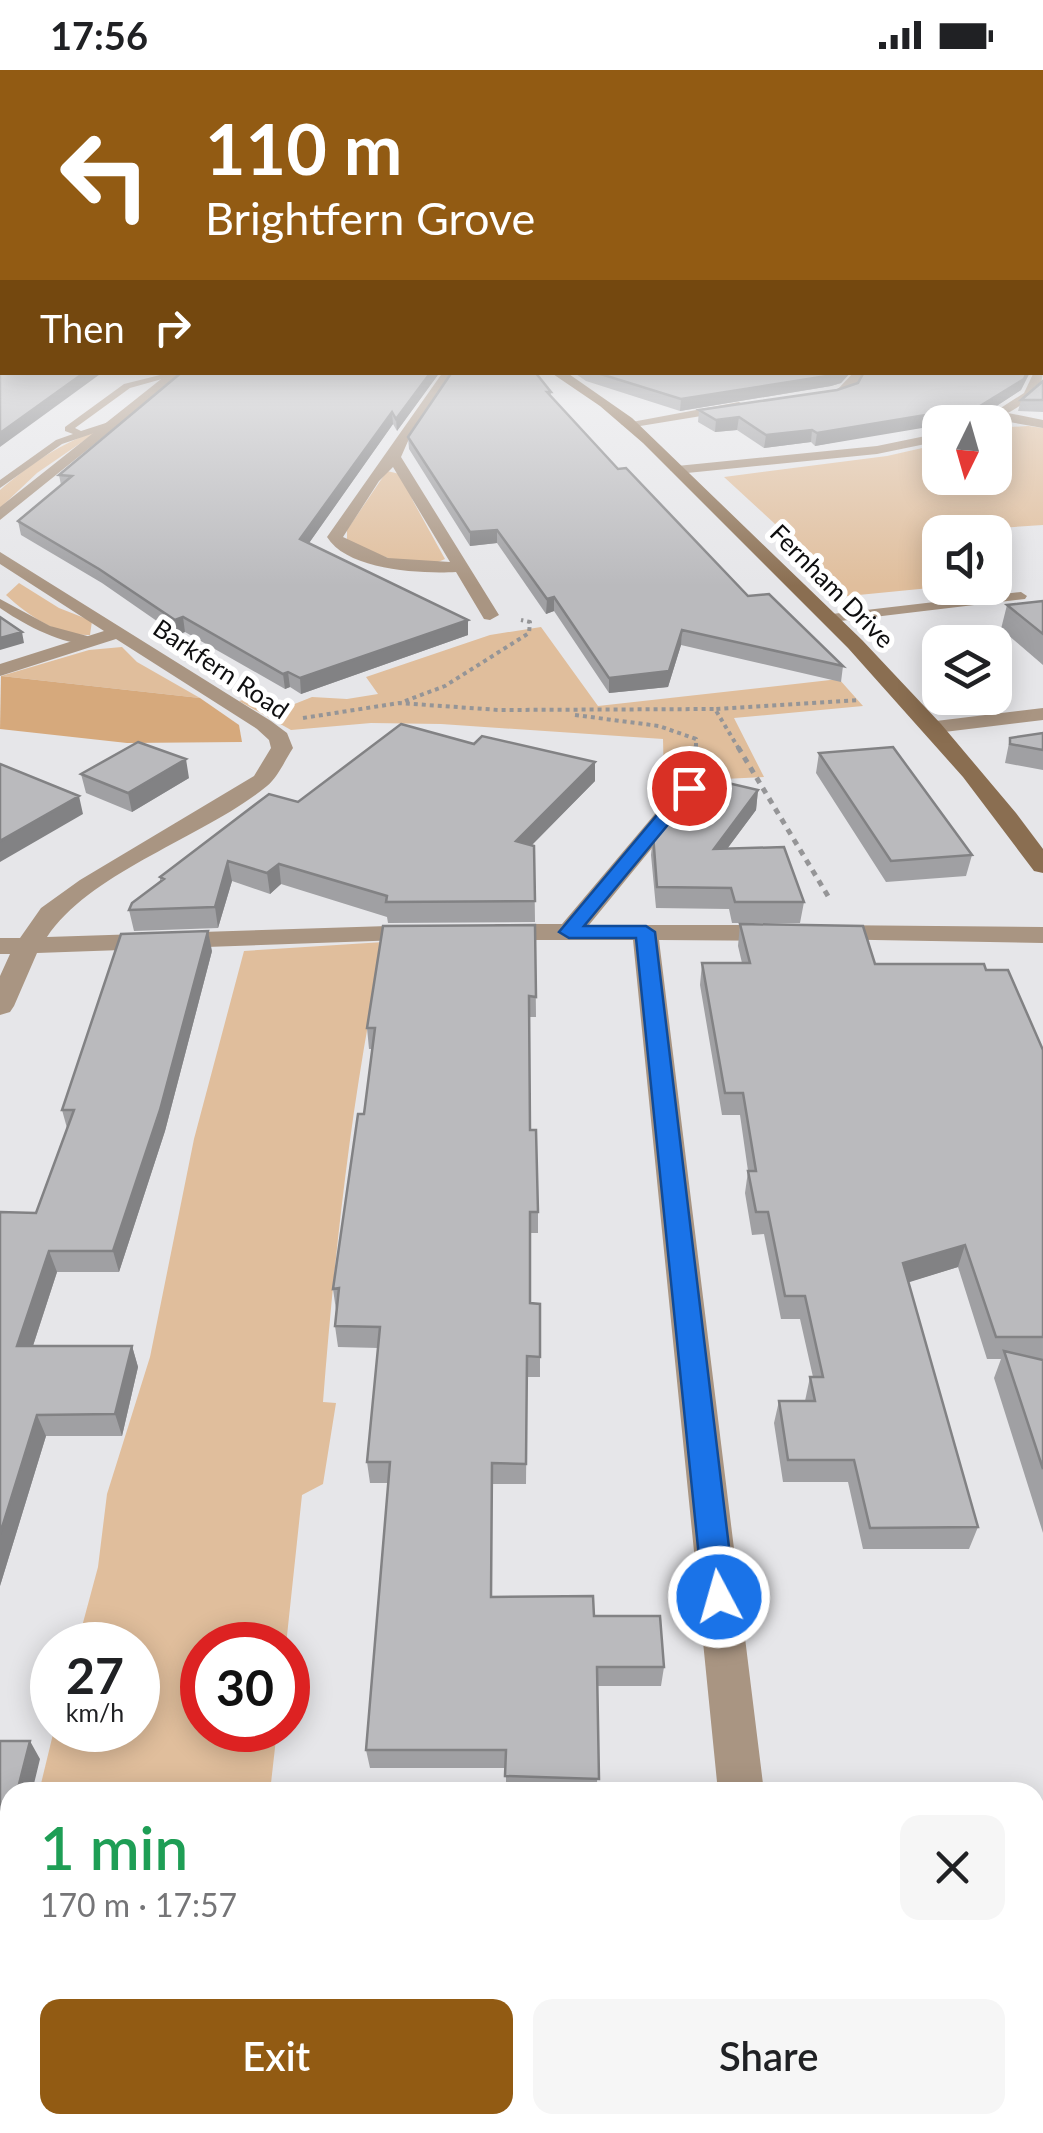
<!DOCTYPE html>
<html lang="en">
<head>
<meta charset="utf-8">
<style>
	body { margin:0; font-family:Lato,sans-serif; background:#f6f6f6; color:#202124; height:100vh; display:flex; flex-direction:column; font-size:38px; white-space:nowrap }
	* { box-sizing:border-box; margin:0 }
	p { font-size:32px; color:#757577 }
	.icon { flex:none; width:55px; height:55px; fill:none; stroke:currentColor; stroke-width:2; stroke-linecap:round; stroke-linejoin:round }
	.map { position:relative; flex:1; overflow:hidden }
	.drawer { position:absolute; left:0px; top:1712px; width:1045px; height:352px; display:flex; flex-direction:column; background:#fff; border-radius:30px 30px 0 0; box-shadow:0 5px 25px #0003 }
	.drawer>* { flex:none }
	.top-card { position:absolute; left:0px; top:0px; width:1045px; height:305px; box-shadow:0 5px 25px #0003; background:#925b13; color:#fff; overflow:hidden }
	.needle { width:65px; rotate:185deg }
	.fabs { position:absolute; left:922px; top:335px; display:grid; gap:20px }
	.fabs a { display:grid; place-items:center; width:90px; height:90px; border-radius:20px; background:#fff; box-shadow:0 5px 25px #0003; font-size:50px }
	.speed { position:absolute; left:30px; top:1552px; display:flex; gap:20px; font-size:50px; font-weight:700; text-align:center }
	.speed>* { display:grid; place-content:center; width:130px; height:130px; border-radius:50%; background:#fff; box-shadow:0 5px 25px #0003; line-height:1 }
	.speed small { font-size:25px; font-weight:400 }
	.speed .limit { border:15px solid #d22; background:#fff; color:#111 }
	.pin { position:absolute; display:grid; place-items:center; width:85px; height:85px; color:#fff; margin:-42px; border:5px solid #fff; border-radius:50%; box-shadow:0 2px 10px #0007 }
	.me { position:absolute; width:110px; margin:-55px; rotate:354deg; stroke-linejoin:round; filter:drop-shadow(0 0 8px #0008) }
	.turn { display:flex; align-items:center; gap:35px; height:210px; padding:0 40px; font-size:45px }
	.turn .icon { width:130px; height:130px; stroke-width:2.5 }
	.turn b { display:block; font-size:70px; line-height:85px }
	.then { display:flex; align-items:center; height:95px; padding:0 40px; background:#0003; gap:20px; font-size:38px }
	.round { display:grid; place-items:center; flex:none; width:105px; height:105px; border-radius:20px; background:#f6f6f6 }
	.headline { display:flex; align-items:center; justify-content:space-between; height:170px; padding:0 40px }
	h1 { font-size:60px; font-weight:600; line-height:75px; color:#1e9e55 }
	.cta { display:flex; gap:20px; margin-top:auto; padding:20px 40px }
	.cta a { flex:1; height:115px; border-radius:20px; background:#925b13; color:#fff; font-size:40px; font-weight:600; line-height:115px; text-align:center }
	.cta a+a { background:#f6f6f6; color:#202124 }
	.status { display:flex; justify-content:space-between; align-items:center; height:70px; padding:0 50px; background:#fff; direction:ltr }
	.status svg { height:28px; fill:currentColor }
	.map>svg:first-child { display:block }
	.green { fill:#e0be9c }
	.forest { fill:#d6a97c }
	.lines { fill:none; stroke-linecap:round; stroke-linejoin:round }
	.path-far1 { stroke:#959597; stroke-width:4; stroke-dasharray:4 4; stroke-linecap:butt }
	.path { stroke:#959597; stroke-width:5; stroke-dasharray:6 6; stroke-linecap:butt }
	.lane { fill:#a99582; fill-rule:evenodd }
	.street { fill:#a99582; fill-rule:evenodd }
	.secondary { fill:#8a6e51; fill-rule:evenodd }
	.wall { fill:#a0a0a3 }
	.shaded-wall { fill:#828284 }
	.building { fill:#bababd; stroke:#828284; stroke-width:2.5 }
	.route { fill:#1a73e8; stroke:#114b97; stroke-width:2.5 }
	.labels { text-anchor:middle; stroke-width:10; stroke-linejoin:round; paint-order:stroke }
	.far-street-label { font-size:25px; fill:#0e0e0f; stroke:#fff }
</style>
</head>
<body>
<div class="status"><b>17:56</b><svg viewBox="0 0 49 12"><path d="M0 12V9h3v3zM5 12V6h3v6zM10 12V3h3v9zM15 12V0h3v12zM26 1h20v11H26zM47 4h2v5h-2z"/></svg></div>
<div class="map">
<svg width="1043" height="2063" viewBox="0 0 1043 2063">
	<rect width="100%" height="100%" fill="#e6e6e9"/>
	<path class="green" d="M1028,356L1043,358V455L940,462V517L838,527L774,453L724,407L887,386L940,374V408H995V358Z
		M101,359L37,403L0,438V420C34,391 60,374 101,359Z
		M387,401L404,405L413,431L445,489C415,505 375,483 347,470V460Z
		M19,513L59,538L92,551L90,565C58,566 30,547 6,525Z
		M541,557L598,636L839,609L863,636L734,648L764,707L664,712L663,669L441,654L371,653L291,660L239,631L255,627L277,641L312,627L347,629L378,624L366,607L490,565Z
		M122,577L137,592L200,628L1,606L89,580Z
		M384,872C352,1023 335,1178 323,1332L336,1333L323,1414L302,1425L286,1575H202V1660H277L270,1722H39L54,1660H138V1575H77L98,1497L107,1424L150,1287L194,1069L244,881Z"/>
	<path class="forest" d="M1,606L200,628L239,655L242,672L127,673L0,659Z"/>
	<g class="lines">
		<path class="path-far1" d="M405,631L445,616L529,563L530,552L521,550
			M575,645L659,656L696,669V679
			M303,648L399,633L499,640L715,639
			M739,679L715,639L859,630"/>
		<path class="path" d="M738,677L831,831
			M687,687L696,677"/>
		<path class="lane" d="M172,302L180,304L130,318L75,358L81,361L112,351L115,356L62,374L0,418V410L56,370L73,364L65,361V357L124,314Z
			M1021,522L1027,526L1025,529L832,552L826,548L832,544Z
			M0,529L50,556L102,570C76,584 23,554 0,538Z"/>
		<path class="street" d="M1043,299C1043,323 1027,332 1008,343L1043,350V358L998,350L979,352L1024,323L1034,302H1042Z
			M170,302H184L0,450V437Z
			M443,302H456L412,362L401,387L499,545L490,550L484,549L456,502C420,504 347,500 327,467ZM393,397L450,492L388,488L343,467L379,411Z
			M854,302H868L847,325L814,331L807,327L838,319Z
			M739,332L746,336L744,339L628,358L621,354Z
			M940,363V371L877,384L677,404L670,400L677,396L877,376Z
			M0,482L271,651L287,663L293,678C285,690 278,707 267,716C205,767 91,801 47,867L420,855L429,857L433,863L429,869L37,883L14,936L10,942L0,945V906L10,884H0V868H20L41,838L80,810L254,706L271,678L269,670L257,659L116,569L0,606V594L104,561L0,494Z
			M1043,638V650L936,663L926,657L936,651Z
			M689,711L700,718L697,723L589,855H780L793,863L780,871L659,870L764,1722H718L633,870H496L483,862L496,854H562L681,713Z
			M826,855L1043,857V873L817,869L813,863Z
			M753,2055H807L808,2063H754Z"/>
		<path class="secondary" d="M550,302H566L632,348L862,570L941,654L1016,743L1043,779V803L1034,801L963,707L848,578L643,373L600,336Z"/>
	</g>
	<path class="wall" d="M440,302L397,361L393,354L309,473L468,550V565L301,624L290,617L285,619L185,562L177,565L102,513L21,465L18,451L61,415L59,405Z
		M573,302H851L841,313L831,316L680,341L586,311Z
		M864,302H1030L1021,320L978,348L953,352H940L815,376L811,372L764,378L737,360L715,362L698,352L699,340L837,320L858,313Z
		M1043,311V342L1018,341L1021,330Z
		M551,322V326L618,399L748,526L843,596L841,612L681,575L668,617L609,623L554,541L546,544L497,473L470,476L409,379L408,367Z
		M1043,531V595L1001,559L1007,535Z
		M1043,663V700L1005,693L1010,668Z
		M474,674L595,711L532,775L534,776L535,852L388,853L387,847L281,814L270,824L232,811L218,858L134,861L129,840L160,811V807L298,732Z
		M819,683L972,785L966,806L886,812L816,703Z
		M81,704L189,708L132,742L86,723Z
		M758,720L756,740L727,779L804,832L800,853H732L729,839L656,838L651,785L653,764L700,727Z
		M740,854L875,894L986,900L1043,980V1290H1040H1043V1463L994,1308L1001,1289H987L958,1197L908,1212L978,1457L969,1479H863L848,1412H783L774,1353L779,1331H805L810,1307H813L800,1249H781L764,1164L752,1165L745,1123L748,1101L740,1045H722L700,915L702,893H742L738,876Z
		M535,855L536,947H529L530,1060L538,1142V1163H530V1233L540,1234V1307H527L526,1414H492L491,1527L594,1546L664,1597L661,1616H598L597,1722H506V1698H370L366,1680L388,1413H370L367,1392L378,1278L338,1277L335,1256L336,1240L333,1219L364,1044L373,979H369L367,958Z
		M212,881L165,1061L119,1202H57L33,1276H132L138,1297L122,1366H46L0,1516L36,1143L67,1058L62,1040Z"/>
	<path class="shaded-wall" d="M85,302H103L0,377V363Z
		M431,302H440L397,361L396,349Z
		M840,302H851L841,313L831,316L680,341L681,329Z
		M1027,302H1030L1021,320L978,348L953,352H940V355L815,376L817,363Z
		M392,342L393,354L302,483L300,469Z
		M739,347L737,360L715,362L716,350Z
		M812,360L811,372L764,378L766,365Z
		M497,460V473L470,476V462Z
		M554,527V541L546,544L547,529Z
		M183,547L185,562L177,565L175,550Z
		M468,550V565L301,624L300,608Z
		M682,560L681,575L668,617L609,623V608Z
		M22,562L24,573L0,580V568Z
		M288,602L290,617L285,619L283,604Z
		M186,689L189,708L132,742L128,723Z
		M595,692V711L516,791V771Z
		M758,720L756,740L712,799L714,779Z
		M79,726L83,744L0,792V771Z
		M228,791L232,811L218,858L215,837Z
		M279,794L281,814L270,824L267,803Z
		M208,861L212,881L165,1061L119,1202L113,1181Z
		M965,1175L958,1197L897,1216L903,1193Z
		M49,1181L57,1202L26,1297L17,1276Z
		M132,1276L138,1297L122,1366L115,1344Z
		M37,1345L46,1366L0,1516V1464Z
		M30,1671L40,1689L32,1722H17Z
		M10,1749V1812L0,1853V1789Z"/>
	<path class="building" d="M0,227H2V269L0,268Z
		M2,271V302H85L0,363V277Z
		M182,302H431L396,349L392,342L300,469L468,550L300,608L288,602L283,604L183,547L175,550L99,499L18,451L72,406L59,405Z
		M452,302H535L551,322H547L618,399L626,398L748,526L769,524L843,596L682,560L669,601L609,608L554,527L547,529L497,460L470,462L408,367Z
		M594,302H840L833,305L681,329Z
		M864,302H1027L1024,309L980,336L817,363L812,360L766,365L739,347L716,350L699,340L837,320L858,313Z
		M1043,311V330H1021Z
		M1043,531V564L1007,535Z
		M0,547L22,562L0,568Z
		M401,654L474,674L482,666L595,692L516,771L534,776L535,831L386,832L387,826L279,794L267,803L228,791L215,837L129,840L132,833L164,809L160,807L269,724L298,732Z
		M1043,663V680L1010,674V668Z
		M138,672L186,689L128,723L81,704Z
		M893,677L972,785L891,791L819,683Z
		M0,694L79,726L0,771Z
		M715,710L758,720L714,779L784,777L804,832H735L731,818L657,817L653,764L687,723L700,727Z
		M740,854L863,856L875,894H984L986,900H1008L1043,980V1267H996L965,1175L903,1193L978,1457L870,1458L854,1390H788L779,1331H815L810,1307H823L805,1226H785L768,1142H756L748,1101H756L743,1023H725L702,893H750Z
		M535,855L536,927L529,926L530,1060H536L538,1142H530V1233L540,1234V1287L527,1286L526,1394L492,1393L491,1527L593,1526L594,1546H660L664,1597H597L599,1709L505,1706L506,1680H366L390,1392H367L380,1257L335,1256L339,1218L333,1219L358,1044H364L375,958H367L383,856Z
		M208,861L160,1040L113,1181H49L17,1276H132L115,1344L37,1345L0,1464V1142L36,1143L74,1040H62L121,864Z
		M1004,1281L1043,1290V1399Z
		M0,1671H30L17,1722H10V1749L0,1789Z
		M36,2055H164L174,2056L173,2063H34Z"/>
	<linearGradient id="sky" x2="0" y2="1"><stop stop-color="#95b7ed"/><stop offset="0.44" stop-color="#f4f4f5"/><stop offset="1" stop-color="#f4f4f5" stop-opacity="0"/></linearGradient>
	<rect width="1043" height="516" fill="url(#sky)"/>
	<path class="route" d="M689,713L695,714V722L584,856H646L655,862L735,1527L730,1538L719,1542L708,1538L703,1527L636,868H569L559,862L683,714Z"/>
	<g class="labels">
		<g class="far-street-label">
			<text transform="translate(832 516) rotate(45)" y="9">Fernham Drive</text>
			<text transform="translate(221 599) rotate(34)" y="9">Barkfern Road</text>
		</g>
	</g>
</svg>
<div class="fabs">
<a><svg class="needle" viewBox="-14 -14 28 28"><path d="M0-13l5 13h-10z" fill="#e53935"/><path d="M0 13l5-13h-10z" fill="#757577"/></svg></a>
<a><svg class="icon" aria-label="sound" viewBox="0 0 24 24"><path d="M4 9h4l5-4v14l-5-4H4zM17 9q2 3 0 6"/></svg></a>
<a><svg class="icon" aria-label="layers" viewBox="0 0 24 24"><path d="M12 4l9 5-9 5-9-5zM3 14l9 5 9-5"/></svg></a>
</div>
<div class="speed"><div>27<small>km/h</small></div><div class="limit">30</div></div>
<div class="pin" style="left:689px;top:718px;background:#d93025"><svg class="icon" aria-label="arrive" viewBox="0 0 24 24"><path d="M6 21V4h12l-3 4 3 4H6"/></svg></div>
<svg class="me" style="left:719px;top:1527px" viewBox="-20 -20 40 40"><circle r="17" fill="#1a73e8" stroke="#fff" stroke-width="3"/><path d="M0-11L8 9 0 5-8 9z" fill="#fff"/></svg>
<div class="top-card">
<div class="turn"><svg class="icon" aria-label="left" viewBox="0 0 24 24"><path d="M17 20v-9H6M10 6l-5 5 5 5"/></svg><div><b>110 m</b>Brightfern Grove</div></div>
<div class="then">Then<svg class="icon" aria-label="right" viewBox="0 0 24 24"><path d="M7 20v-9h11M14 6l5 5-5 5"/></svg></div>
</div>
<section class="drawer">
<div class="headline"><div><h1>1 min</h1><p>170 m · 17:57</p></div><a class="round"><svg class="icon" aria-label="close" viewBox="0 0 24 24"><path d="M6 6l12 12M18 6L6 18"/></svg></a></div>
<div class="cta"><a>Exit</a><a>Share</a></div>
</section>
</div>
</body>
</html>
